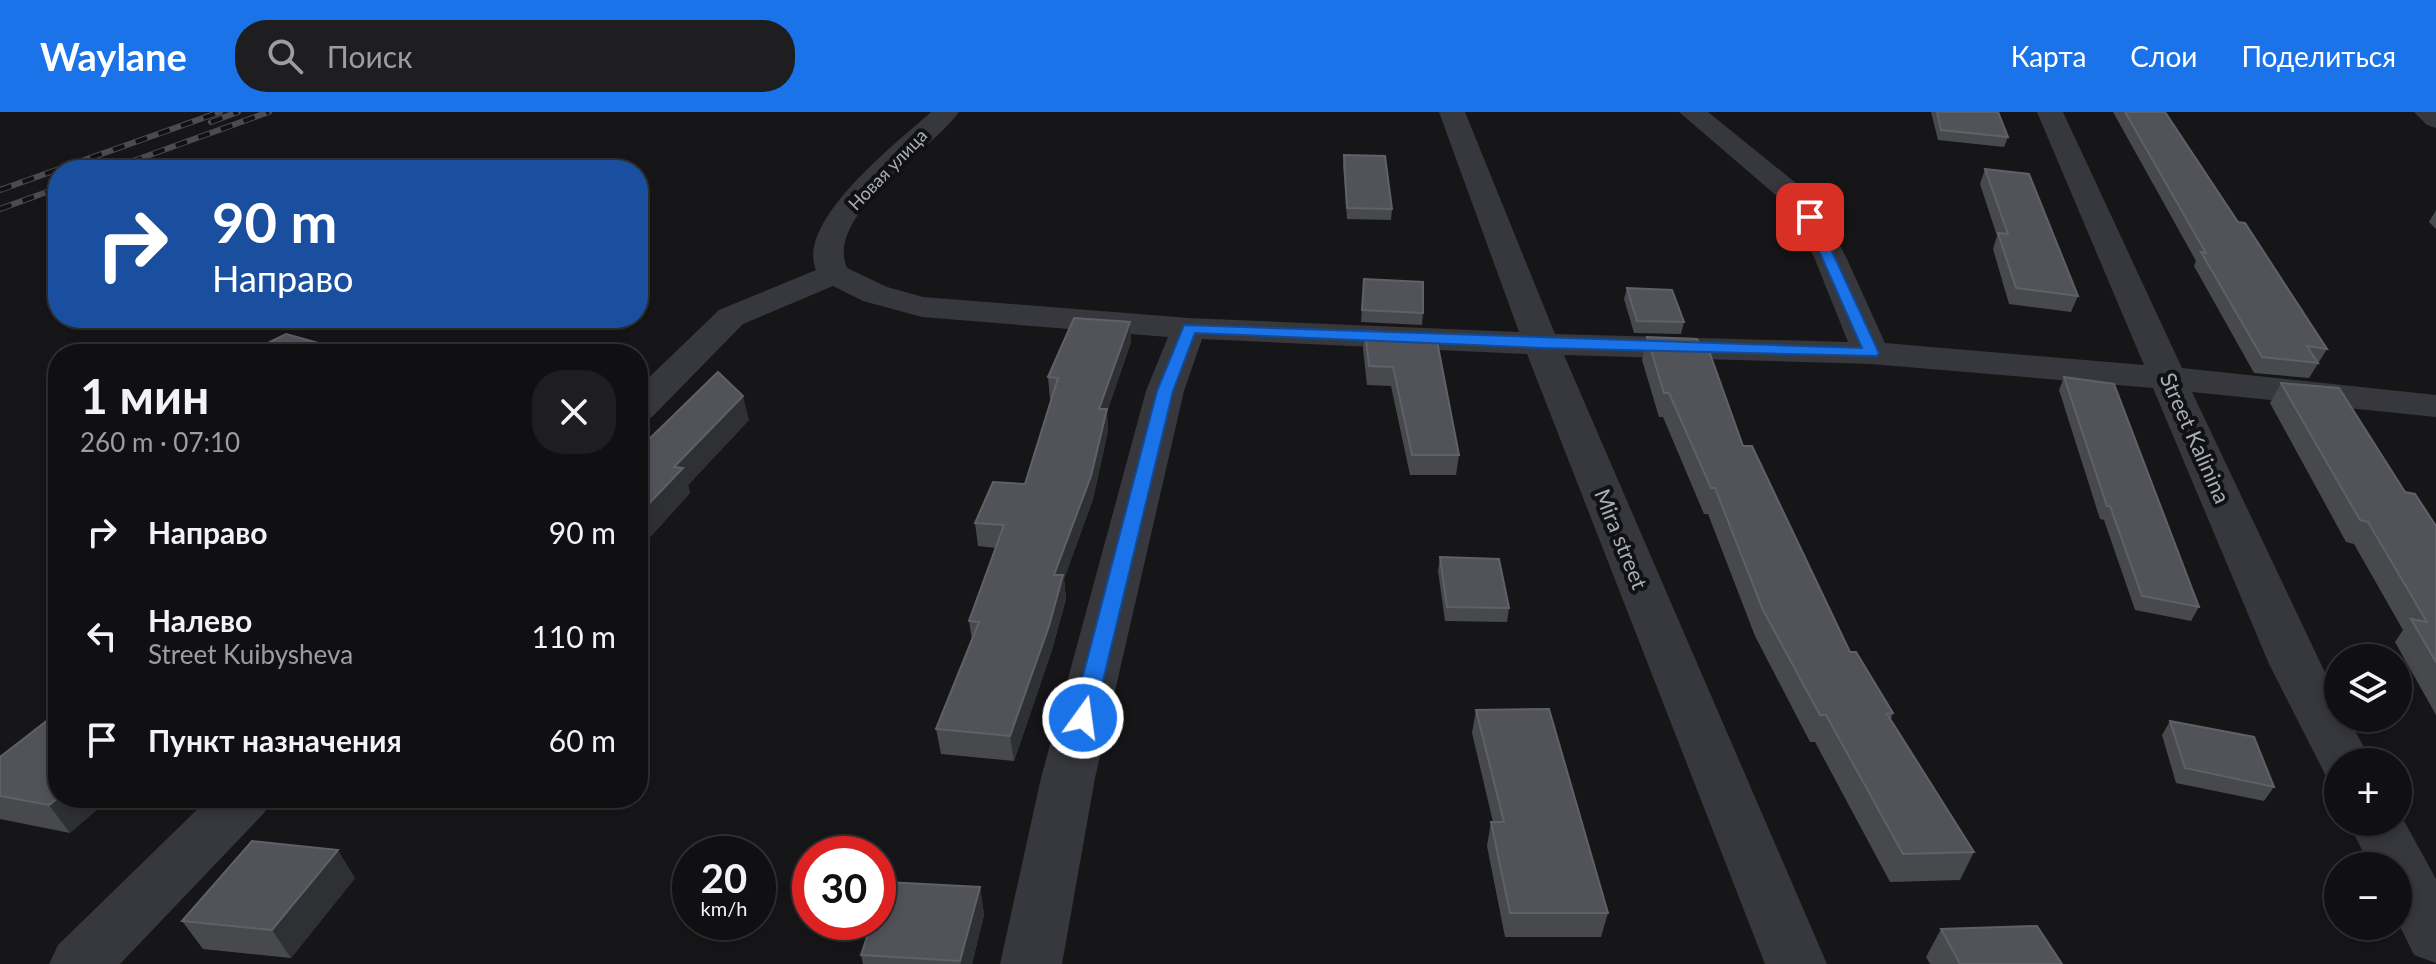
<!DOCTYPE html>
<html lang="ru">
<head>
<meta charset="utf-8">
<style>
	body { margin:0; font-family:Lato,sans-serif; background:#1e1e20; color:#f1f3f6; height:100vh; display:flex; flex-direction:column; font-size:30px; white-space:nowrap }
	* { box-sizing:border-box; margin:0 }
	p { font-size:26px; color:#9c9d9f }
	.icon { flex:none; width:44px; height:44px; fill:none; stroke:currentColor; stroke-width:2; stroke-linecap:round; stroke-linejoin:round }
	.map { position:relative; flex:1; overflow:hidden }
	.sheet { position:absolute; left:48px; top:232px; width:600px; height:464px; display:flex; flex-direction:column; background:#101012; border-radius:32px; box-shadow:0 4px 12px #0003,0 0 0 2px #303032 }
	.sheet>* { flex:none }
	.hud { position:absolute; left:48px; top:48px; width:600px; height:168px; border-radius:32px; box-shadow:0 4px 12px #0003,0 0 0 2px #303032; background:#1a4fa0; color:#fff; overflow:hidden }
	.fabs { position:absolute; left:2324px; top:532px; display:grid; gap:16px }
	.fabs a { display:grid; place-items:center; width:88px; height:88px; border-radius:50%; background:#101012; box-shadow:0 4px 12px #0003,0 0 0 2px #303032; font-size:40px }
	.speed { position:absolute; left:672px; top:724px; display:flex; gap:16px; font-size:40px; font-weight:700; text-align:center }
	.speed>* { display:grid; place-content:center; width:104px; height:104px; border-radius:50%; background:#101012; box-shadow:0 4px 12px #0003,0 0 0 2px #303032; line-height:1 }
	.speed small { font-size:20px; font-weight:400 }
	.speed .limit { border:12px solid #d22; background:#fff; color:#111 }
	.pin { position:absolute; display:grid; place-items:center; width:68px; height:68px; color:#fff; margin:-34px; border-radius:16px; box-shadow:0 4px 12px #0006 }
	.me { position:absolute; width:88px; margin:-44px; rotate:14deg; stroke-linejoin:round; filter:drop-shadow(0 0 6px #0008) }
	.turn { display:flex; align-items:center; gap:28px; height:168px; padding:0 32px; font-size:36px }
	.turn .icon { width:104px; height:104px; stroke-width:2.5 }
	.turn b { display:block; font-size:56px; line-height:68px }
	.round { display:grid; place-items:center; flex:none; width:84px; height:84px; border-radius:32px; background:#1e1e20 }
	.summary { display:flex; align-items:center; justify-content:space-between; height:136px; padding:0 32px }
	h1 { font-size:48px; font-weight:700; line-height:60px }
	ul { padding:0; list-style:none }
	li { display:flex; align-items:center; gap:24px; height:104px; padding:0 32px }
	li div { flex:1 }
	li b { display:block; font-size:30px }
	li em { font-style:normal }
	header { display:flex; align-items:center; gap:48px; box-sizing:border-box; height:112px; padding:0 40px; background:#1a73e8; color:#fff }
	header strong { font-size:38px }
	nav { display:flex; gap:44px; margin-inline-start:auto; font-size:28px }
	.search { width:560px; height:72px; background:#1e1e20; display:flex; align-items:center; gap:20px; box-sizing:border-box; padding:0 28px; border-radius:32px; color:#9c9d9f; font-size:30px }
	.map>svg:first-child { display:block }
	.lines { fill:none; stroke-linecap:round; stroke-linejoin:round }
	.minor { fill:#37383d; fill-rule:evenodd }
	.rail-casing { stroke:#4a4c52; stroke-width:6 }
	.rail { stroke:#111113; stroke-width:4; stroke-dasharray:12; stroke-linecap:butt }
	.wall { fill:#47494d }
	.shaded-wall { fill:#2f3033 }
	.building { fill:#525359; stroke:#5f6168; stroke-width:2 }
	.route { fill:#1a73e8; stroke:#114b97; stroke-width:2 }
	.labels { text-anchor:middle; stroke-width:8; stroke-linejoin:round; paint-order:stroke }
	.far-street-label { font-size:18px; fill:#a8adb8; stroke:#111113 }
	.street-label { font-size:22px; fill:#a8adb8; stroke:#111113 }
</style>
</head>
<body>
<header>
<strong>Waylane</strong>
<div class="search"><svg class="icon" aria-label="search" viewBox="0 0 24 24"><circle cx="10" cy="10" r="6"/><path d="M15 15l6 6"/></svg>Поиск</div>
<nav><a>Карта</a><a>Слои</a><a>Поделиться</a></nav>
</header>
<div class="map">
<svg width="2436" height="852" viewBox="0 0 2436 852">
	<rect width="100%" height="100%" fill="#161618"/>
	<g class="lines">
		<path class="minor" d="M931,0H959C932,38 824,103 847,156L887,175L923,185L1189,206L1519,220L1439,0H1465L1555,222L1848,230L1814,145L1786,92L1679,0H1708L1807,80L1825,105L1846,145L1885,231L2144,253L2037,0H2063L2182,256L2436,283V305L2192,280L2338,588V606H2348L2372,650H2338V668L2326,664L2269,552L2153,276L1871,252L1564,243L1827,852H1765L1527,242L1202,227L1184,279L1095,666L1062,852H1000L1041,666L1146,279L1168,225L922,205L863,189L833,174L743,212L652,305L638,309V276L719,198L816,158C795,109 898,30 931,0Z
			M2414,0H2436V16L2427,13Z
			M209,686H272L264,701L120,852H49L58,833Z
			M2398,698L2436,767V851L2414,843L2398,810V754H2370L2348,710H2398Z"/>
		<g class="rail-casing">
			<path id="rail" d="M211,10L238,0
				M108,58L269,0
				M0,78L220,0
				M0,97L58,76"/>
		</g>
		<use href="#rail" class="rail"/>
	</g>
	<path class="wall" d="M1931,0H1998L2008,25L2004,35L1938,28Z
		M2113,0H2165L2238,110L2327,237L2309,266L2254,261L2194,154L2196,149Z
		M1344,43L1392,97L1391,108L1347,107L1343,53Z
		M1985,57L2078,184L2071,200L2009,192L1993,137L1997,124L1980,72Z
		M2436,98V117L2429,110Z
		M1364,167L1423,201L1422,213L1361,210Z
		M1627,176L1684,210L1681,222L1634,221L1624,187Z
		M1130,210L1131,230L1107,300L1108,319L1093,387L1064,467L1066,487L1052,538L1014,649L941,642L936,617L972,528L969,509L996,436L978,434L975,411L1025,372L1051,287H1050L1048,265Z
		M1365,219L1436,224L1459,343L1456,363H1410L1391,274L1367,273L1363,237Z
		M1647,225L1743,334L1850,540L1893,601L1891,607L1974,740L1960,768L1890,770L1815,630H1810L1755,524L1708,402H1704L1663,305H1659L1642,248Z
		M2064,265L2199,495L2191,509L2135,498L2104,408L2100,407L2059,278Z
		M2281,271L2405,380L2436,414V603L2395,530L2403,518L2354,432L2346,430L2270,291Z
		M749,308L688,373L690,381L642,434L638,433V338Z
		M1440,445L1509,496L1507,510L1445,509L1438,459Z
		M1476,598L1608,801L1601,825H1505L1487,734L1491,710H1493L1472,621Z
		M58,600L70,721L0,707V645Z
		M2170,609L2274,675L2264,689L2176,671L2162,623Z
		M355,766L291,846L203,837L182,809Z
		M980,775L984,803L972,852H863L861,843Z
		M1941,817L2062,852H1930L1926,845Z"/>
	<path class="shaded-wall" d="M1130,210L1131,230L1107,300L1108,319L1093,387L1064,467L1066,487L1052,538L1014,649L1010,624L1099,297Z
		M743,284L749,308L688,373L690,381L642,434L638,421V403L674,355Z
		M58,686H111L70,721L49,693Z
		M338,738L355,766L291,846L272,818Z
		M980,775L984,803L972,852H961L960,849Z"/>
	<path class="building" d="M1937,0H1998L2008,25L1941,18Z
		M2125,0H2165L2238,110L2245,111L2327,237L2307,234L2318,251L2262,245L2201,140L2206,141Z
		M1344,43L1385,44L1392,97L1347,96Z
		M1985,57L2029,62L2078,184L2016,176L1998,121L2008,122Z
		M1364,167L1423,170V201L1362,198Z
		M1627,176L1672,178L1684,210L1637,209Z
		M1074,206L1130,210L1099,297H1107L1091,364L1054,463H1063L1049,514L1010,624L936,617L979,510L969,509L1004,413L975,411L993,370L1025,372L1058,266L1048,265Z
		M1365,219L1436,224L1459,343H1412L1393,255L1369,254Z
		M286,222L358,242H245Z
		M1647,225L1697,227L1702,239H1709L1743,334H1752L1850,540H1856L1893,601L1887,602L1974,740L1903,742L1826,603H1820L1763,498L1715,376H1711L1669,281H1664Z
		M718,260L743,284L674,355L683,356L638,403V338Z
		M2064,265L2114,272L2199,495L2142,484L2110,394H2107Z
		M2281,271L2339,276L2405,380L2415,382L2436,414V550L2411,507L2427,510L2368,410L2360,408Z
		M1440,445L1499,447L1509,496L1447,495Z
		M1549,597L1608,801H1510L1491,710H1504L1476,598Z
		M58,600V686L49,693L0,684V645Z
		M2170,609L2254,625L2274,675L2185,656Z
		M252,729L338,738L272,818L182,809Z
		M886,770L980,775L960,849L861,843L872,810H878V793Z
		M2037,814L2062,852H1960L1941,817Z"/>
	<path class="route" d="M1810,101L1816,105L1879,241L1877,244L1541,236L1195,221L1173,279L1094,606L1090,612H1075L1072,606L1157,279L1184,213L1862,236L1804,105Z"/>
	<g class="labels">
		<g class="far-street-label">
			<text transform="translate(888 58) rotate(-46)" y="6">Новая улица</text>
		</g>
		<g class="street-label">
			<text transform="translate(2195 326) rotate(66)" y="8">Street Kalinina</text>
			<text transform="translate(1621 427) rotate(68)" y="8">Mira street</text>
		</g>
	</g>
</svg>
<div class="fabs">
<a><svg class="icon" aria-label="layers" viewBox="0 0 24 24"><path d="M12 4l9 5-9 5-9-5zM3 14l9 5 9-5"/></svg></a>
<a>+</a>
<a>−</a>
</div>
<div class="speed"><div>20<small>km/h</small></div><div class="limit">30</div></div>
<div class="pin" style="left:1810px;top:105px;background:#d93025"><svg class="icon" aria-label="arrive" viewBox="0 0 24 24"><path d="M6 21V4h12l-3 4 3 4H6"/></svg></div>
<svg class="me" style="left:1083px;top:606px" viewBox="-20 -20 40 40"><circle r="17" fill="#1a73e8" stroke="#fff" stroke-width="3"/><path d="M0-11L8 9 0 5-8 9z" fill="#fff"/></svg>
<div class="hud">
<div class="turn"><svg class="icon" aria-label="right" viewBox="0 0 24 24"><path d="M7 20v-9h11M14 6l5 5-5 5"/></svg><div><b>90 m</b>Направо</div></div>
</div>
<section class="sheet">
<div class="summary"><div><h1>1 мин</h1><p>260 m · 07:10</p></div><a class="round"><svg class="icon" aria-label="close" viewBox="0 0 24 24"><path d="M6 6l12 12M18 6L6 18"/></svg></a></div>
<ul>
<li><svg class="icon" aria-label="right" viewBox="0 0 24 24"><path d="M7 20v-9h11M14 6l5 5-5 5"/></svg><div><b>Направо</b></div><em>90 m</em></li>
<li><svg class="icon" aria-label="left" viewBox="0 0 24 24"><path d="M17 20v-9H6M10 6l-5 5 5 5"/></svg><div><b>Налево</b><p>Street Kuibysheva</p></div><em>110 m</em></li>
<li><svg class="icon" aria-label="arrive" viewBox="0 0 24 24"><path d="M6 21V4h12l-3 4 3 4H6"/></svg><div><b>Пункт назначения</b></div><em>60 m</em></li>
</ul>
</section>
</div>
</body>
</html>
